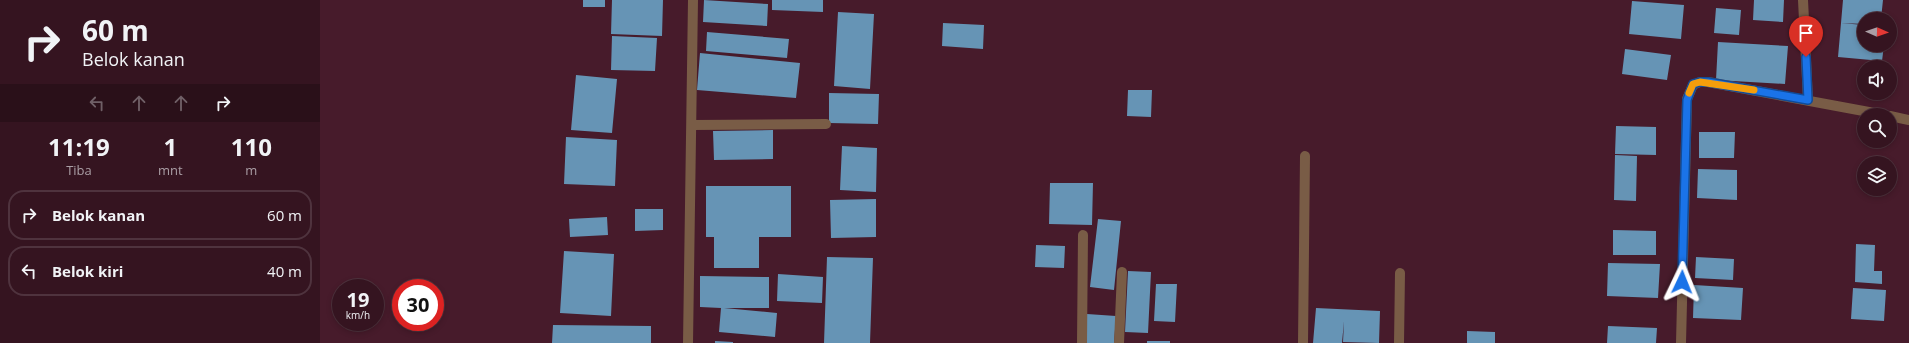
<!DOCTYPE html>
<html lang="id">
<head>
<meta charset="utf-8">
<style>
	body { margin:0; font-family:"Open Sans",sans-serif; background:#3d1d29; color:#f1f3f6; height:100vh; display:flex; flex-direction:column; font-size:15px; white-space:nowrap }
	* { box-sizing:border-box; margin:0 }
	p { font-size:13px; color:#aa9ea5 }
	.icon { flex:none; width:22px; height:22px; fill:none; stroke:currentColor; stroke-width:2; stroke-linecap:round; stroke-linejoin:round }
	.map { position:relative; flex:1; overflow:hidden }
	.details { display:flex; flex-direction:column; background:#351420; width:320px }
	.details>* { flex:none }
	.banner { background:#351420; color:#f1f3f6; overflow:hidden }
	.needle { width:26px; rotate:92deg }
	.fabs { position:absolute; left:1537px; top:12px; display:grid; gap:8px }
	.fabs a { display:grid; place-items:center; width:40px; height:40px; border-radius:50%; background:#351420; box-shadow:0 2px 6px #0003,0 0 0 1px #4f333e; font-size:20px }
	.speed { position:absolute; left:12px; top:279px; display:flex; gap:8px; font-size:20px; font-weight:700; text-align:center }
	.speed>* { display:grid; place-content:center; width:52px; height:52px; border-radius:50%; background:#351420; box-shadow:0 2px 6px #0003,0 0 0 1px #4f333e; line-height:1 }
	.speed small { font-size:10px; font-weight:400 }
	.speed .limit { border:6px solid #d22; background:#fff; color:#111 }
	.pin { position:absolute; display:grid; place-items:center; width:34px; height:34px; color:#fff; margin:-41px -17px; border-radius:50% 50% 50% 0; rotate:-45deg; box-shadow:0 0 4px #0007 }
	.pin .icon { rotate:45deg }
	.me { position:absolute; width:44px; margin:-22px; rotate:2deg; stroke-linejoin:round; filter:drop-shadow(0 0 3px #0008) }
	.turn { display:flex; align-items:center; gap:14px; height:84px; padding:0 16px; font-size:18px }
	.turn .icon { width:52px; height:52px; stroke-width:2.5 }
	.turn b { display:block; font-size:28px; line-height:34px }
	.lanes { display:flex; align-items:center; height:38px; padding:0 16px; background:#0003; justify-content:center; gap:20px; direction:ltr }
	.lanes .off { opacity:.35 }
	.eta { display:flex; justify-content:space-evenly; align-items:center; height:68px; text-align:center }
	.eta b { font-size:24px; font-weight:700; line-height:28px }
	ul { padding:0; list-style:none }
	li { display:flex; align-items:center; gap:12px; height:50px; margin:0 8px 6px; padding:0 8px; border:2px solid #4f333e; border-radius:16px }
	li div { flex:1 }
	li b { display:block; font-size:15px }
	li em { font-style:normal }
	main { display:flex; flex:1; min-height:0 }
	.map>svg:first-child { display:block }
	.building { fill:#6694b5 }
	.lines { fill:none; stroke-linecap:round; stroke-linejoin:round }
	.minor { stroke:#795c46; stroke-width:10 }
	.route-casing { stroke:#114b97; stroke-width:10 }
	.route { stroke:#1a73e8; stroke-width:7 }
	.slow { stroke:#f59e0b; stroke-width:7 }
</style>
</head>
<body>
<main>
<section class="details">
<div class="banner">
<div class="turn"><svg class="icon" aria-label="right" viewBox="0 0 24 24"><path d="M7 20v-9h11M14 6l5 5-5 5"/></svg><div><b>60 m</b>Belok kanan</div></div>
<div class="lanes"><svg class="icon off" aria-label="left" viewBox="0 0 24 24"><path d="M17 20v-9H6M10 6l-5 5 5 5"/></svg><svg class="icon off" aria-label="ahead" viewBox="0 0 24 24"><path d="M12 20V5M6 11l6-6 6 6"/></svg><svg class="icon off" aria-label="ahead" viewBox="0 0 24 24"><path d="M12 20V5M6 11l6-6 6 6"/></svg><svg class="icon" aria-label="right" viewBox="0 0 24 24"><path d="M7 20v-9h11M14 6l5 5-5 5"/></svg></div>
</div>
<div class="eta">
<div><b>11:19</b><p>Tiba</p></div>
<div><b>1</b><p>mnt</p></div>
<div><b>110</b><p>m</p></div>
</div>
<ul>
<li><svg class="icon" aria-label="right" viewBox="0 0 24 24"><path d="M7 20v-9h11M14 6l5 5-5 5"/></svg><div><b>Belok kanan</b></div><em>60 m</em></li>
<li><svg class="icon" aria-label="left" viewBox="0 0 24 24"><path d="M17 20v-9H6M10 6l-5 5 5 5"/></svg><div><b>Belok kiri</b></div><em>40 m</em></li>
</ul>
</section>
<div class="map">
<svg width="1589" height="343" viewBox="0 0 1589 343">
	<rect width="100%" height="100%" fill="#471b2b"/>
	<path class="building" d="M263,0H285V7H263Z
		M292,0H343L342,36L291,34Z
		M384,0L448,4L447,26L383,22Z
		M452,0H503V12L452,10Z
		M1434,0H1464L1463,22L1433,20Z
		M1523,0H1563L1561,19H1544V24L1521,23Z
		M1312,1L1364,5L1361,39L1309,34Z
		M1396,8L1421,10L1419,35L1394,33Z
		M518,12L554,14L550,89L514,86Z
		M623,23L664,25L663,49L622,46Z
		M1521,23L1544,25V45H1564L1562,61L1518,57Z
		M387,32L469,39L467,58L386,51Z
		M292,36L337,38L335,71L291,70Z
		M1398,42L1468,46L1465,84L1396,80Z
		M1305,49L1351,55L1347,80L1302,74Z
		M380,53L480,63L476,98L377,90Z
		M256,75L297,79L292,133L251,130Z
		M808,90H832L831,117L807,116Z
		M509,93L559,94L558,124L509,123Z
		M1296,126L1336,127V155L1295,154Z
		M453,130V159L394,160L393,131Z
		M1379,132H1415L1414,158H1379Z
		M246,137L297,140L295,186L244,184Z
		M522,146L557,148L556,192L520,190Z
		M1295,155L1317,156L1316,201L1294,200Z
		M1378,169L1417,170V200L1377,198Z
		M730,183H773L772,225L729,224Z
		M386,186H471V237H439V268H394V237H386Z
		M556,199V237L511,238L510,200Z
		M315,209H343V230L315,231Z
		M287,217L288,235L250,237L249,219Z
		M778,219L801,221L794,290L770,287Z
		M1293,230L1336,231V255H1293Z
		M1536,244L1555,245L1554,271H1562V284L1535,282Z
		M716,245L745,246L744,268L715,267Z
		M244,251L294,254L291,316L240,313Z
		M507,257L553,258L550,343H504Z
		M1376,257L1414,259L1413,280L1375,278Z
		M1288,263L1340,264L1338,298L1287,296Z
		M808,271L831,272L828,333L805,332Z
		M458,274L503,277L502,303L457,301Z
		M380,276L449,277V308H404L457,313L455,337L399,332L401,308L380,307Z
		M836,284H857L855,322L834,321Z
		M1374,285L1423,288L1421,320L1373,318Z
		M1533,288L1566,290L1564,321L1531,319Z
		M996,308L1060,311L1059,343L1023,342L1024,321L1022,343H993Z
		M767,314L796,316L794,343H765Z
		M233,325L331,326V343H232Z
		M1288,326L1337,328L1336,343H1287Z
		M1147,331L1175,332V343H1147Z
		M395,341L413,342V343H395Z
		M827,341H850V343H827Z"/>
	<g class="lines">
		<path class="minor" d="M1483,0L1488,100
			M1570,116L1589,120
			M372,125L506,124
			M368,343L373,0
			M762,343L763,235
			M799,343L802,272
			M983,343L985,156
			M1079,343L1080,273
			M1361,343L1367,99L1373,85L1380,82H1388L1565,115"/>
	</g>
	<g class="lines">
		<g class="route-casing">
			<path id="route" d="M1362,282L1367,100L1373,84L1380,82H1388L1488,100L1486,57"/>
		</g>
		<use href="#route" class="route"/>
		<path class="slow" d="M1369,93L1373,84L1380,82L1434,90"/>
	</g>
</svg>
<div class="fabs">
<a><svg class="needle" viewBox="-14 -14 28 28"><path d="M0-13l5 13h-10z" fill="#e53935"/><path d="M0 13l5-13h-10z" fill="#aa9ea5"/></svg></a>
<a><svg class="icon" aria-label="sound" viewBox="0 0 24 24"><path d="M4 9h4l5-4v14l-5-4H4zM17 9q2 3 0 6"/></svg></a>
<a><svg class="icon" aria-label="search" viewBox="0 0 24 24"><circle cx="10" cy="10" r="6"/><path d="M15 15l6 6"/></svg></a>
<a><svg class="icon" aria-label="layers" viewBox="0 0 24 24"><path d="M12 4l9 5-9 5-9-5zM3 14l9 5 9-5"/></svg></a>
</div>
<div class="speed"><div>19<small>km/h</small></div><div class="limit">30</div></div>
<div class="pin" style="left:1486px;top:57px;background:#d93025"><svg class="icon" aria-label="arrive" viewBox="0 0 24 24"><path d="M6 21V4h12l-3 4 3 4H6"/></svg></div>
<svg class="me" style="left:1362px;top:282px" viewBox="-20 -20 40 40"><path d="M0-17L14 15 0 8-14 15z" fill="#1a73e8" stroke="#fff" stroke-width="4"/></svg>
</div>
</main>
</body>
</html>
